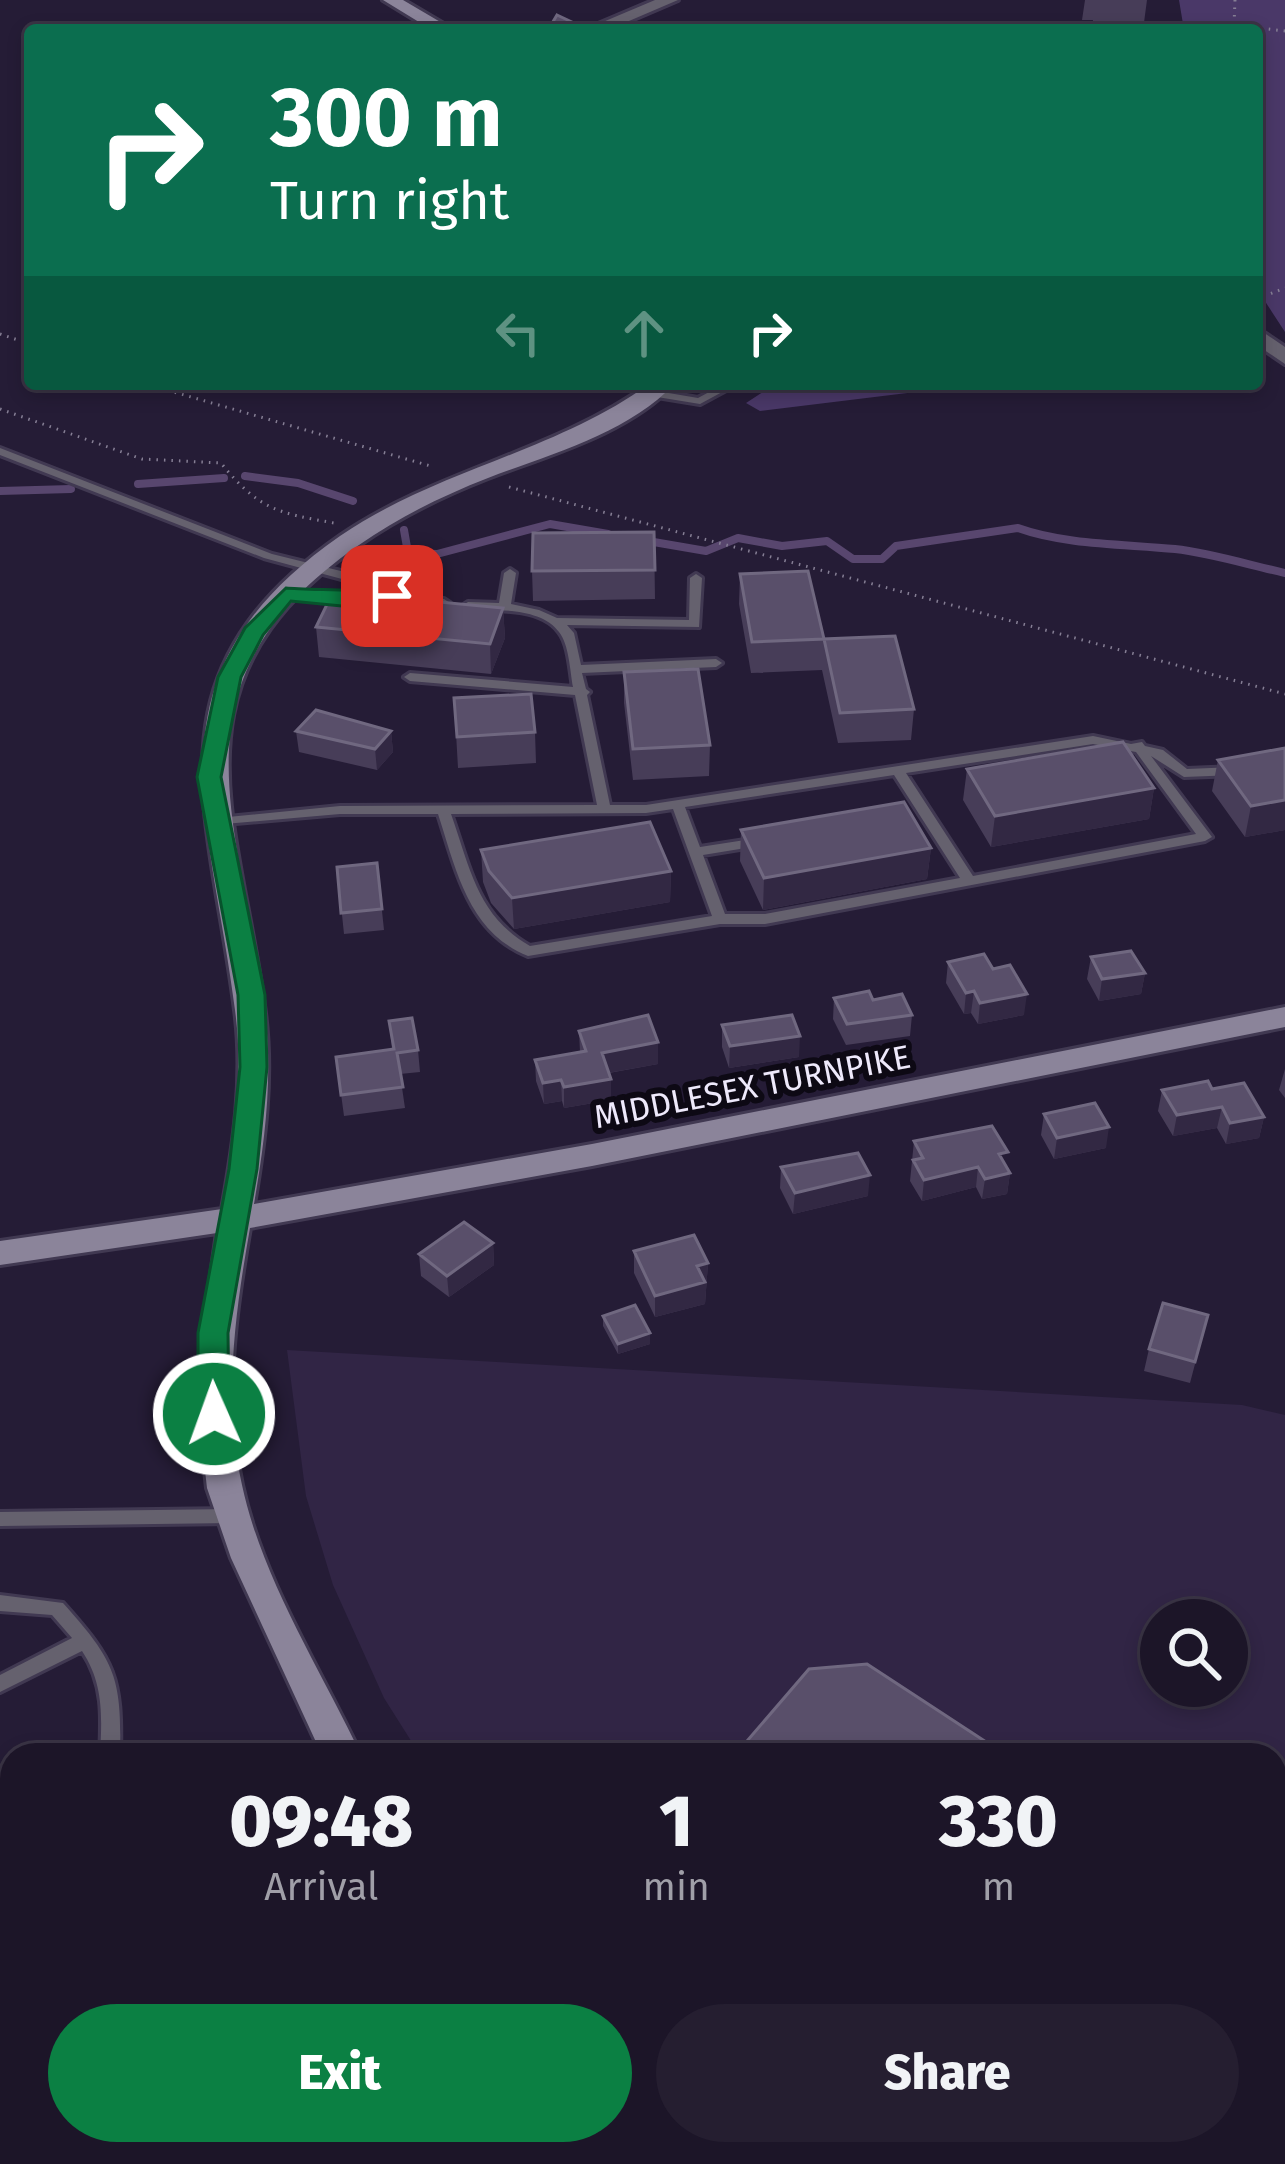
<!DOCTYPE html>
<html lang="en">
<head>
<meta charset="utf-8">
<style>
	body { margin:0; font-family:"Fira Sans",sans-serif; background:#251e30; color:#f1f3f6; height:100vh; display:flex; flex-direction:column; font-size:45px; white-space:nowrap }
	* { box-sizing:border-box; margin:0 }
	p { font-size:39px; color:#a09fa8 }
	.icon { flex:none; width:66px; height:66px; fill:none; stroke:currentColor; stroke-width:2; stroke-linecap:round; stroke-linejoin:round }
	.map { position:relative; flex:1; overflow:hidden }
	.side { position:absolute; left:0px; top:1743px; width:1287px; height:423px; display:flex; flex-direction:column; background:#1c1528; border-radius:36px 36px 0 0; box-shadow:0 6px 18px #0003,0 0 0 3px #3a3445 }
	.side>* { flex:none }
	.top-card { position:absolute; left:24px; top:24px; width:1239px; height:366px; border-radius:12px; box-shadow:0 6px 18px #0003,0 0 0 3px #3a3445; background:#0b6e4f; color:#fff; overflow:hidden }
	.fabs { position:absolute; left:1140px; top:1599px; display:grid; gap:24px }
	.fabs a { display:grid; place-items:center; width:108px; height:108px; border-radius:50%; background:#1c1528; box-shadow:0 6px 18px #0003,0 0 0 3px #3a3445; font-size:60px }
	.pin { position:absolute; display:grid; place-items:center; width:102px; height:102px; color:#fff; margin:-51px; border-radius:24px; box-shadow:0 6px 18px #0006 }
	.me { position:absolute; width:132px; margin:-66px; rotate:358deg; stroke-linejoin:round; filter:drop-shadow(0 0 9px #0008) }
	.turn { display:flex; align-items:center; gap:42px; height:252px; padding:0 48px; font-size:54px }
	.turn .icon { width:156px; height:156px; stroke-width:2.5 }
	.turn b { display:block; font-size:84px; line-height:102px }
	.lanes { display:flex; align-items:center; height:114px; padding:0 48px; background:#0003; justify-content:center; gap:60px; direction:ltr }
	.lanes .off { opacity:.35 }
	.eta { display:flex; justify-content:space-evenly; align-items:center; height:204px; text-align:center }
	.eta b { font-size:72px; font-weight:800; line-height:84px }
	.cta { display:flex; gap:24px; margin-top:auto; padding:24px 48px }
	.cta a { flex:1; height:138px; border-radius:72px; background:#0b8043; color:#fff; font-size:48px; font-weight:800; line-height:138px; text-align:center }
	.cta a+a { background:#251e30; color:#f1f3f6 }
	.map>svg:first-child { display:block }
	.built { fill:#312545; fill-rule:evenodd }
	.green { fill:#4a3868 }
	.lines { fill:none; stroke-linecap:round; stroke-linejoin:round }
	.stream { stroke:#58466e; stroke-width:8 }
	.lane-casing { stroke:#413952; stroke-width:6 }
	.street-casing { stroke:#413952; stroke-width:6 }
	.secondary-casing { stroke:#413952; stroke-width:6 }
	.path { stroke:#867f95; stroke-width:3; stroke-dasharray:1.5 6; stroke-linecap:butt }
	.lane { fill:#65616e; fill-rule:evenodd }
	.street { fill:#65616e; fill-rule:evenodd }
	.secondary { fill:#8b849a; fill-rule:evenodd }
	.wall { fill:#473d58 }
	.shaded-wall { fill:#322843 }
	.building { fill:#594f6a; stroke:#706880; stroke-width:3 }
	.route { fill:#0b8043; stroke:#07532c; stroke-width:3 }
	.labels { text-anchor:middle; stroke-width:12; stroke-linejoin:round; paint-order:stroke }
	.street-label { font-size:33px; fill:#eee9fb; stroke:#0d0914 }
</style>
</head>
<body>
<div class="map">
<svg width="1285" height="2164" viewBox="0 0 1285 2164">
	<rect width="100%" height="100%" fill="#251c36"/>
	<path class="built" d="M287,1350L1242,1405L1285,1415V2164H826L811,2154H1275V1755H420L384,1698L333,1585L306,1496ZM1161,1620H1227V1686H1161Z"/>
	<path class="green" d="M1179,0H1285V332L1257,289V30H1184Z
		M775,384H981L760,411L746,403Z"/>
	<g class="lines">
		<path class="stream" d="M245,476L298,483L353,501
			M138,484L224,478
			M0,491L71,489
			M404,530L408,553L437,554L550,524L608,534
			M642,540L706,551L738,538L782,546L827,541L853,559H882L896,546L1018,528C1065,545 1125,544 1175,549C1211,553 1249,565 1285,573"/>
		<g class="lane-casing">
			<path id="lane" d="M724,384H737L700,404L651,396L646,393L651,390L698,398Z
				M0,448L272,554L361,576L396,593L397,597L444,599L450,603L444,607L282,597V591L286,590L382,596L353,582L264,558L0,455Z
				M510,569L516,573L511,604L539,610L557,618L689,620L690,578L696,574L702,578L699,627L567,625L574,633L581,665L716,659L722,663L716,667L582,673L586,689L590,692L587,695L610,805H646L1093,736L1131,744L1142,742L1145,746L1163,750L1187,769L1235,767L1242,771L1235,775L1184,777L1151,756L1212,837L1205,841L765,924H720L528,956C468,932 456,869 438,814H340L213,825L211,822L218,818L340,806L597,805L575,695L410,681L404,677L410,673L573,687C570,671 569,644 559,632C541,607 495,610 468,610L462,606L468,602L499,603L504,573ZM1093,744L1136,752L1196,834L973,876L906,773ZM894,775L960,878L765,914H725L703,855L758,846L765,842L758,838L700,847L685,807ZM673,809L712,916L530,946C477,916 470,867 451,814L646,813Z
				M233,1509L239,1511L242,1516L239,1521L233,1523L0,1526V1512Z
				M0,1595L63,1603C115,1661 122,1677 120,1755H100C102,1717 104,1684 82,1651L0,1692V1675L72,1638L52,1615L0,1611Z
				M12,1964V1985L0,1990V1969Z"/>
		</g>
		<g class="street-casing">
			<path id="street" d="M655,0H678L608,30H584Z
				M1257,328L1285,347V364L1257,345Z"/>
		</g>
		<g class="secondary-casing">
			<path id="secondary" d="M383,0H403L454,30H432Z
				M649,384H674C629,433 548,455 488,478C442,496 399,517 359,545C161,682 241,819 265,1013C273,1077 265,1140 254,1204L592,1144L1285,1007V1027L592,1166L250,1228C235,1313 223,1399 242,1485C262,1579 320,1668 361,1755H322L231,1558L207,1488L198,1409L199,1359L217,1233L0,1265V1241L222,1209C234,1143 244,1077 235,1010C210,811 141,675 340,536C436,470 555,452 649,384Z
				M709,2154H764L768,2164H714Z"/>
		</g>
		<path class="path" d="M1235,0L1234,25L1285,31
			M1257,299L1285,288
			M0,334L30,344
			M146,384L434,467
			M0,409L142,459L221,463C258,509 277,513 334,523
			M509,487L1285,694"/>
		<use href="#lane" class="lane"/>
		<use href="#street" class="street"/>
		<use href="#secondary" class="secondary"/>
	</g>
	<path class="wall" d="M1085,0H1147L1143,30L1092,27L1093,20H1082Z
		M654,532L655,599L533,601L532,571Z
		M740,574L914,709L911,740L838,743L822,670L751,673L739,604Z
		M503,608L505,638L491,674L319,657L316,627Z
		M624,672L710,745L709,776L633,780L624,703Z
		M454,698L535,732L536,763L458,768Z
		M296,731H391L393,752L377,770L299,752Z
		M1285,748V830L1245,837L1212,791L1218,760Z
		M967,769L1154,788L1149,819L991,847L963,800Z
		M741,830L931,848L927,879L763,910L740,861Z
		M481,850L671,871L670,902L514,929L491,903L483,882Z
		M377,863L384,930L344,934L337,867Z
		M1091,957L1145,973L1141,994L1099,1001L1087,979Z
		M948,962L1024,1015L978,1024L971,1013L964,1014L946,983Z
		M834,998L873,1000L912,1015L910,1036L846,1045L833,1019Z
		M389,1021L418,1050L420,1072L400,1074L405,1108L344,1116L336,1057L392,1049Z
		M722,1025L799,1057L729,1068L722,1047Z
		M579,1031L658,1042V1064L609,1073L611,1100L564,1108L562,1101L544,1104L536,1081L535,1060L580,1052Z
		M1285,1069V1098L1279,1090Z
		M1212,1089L1264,1117L1259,1138L1226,1144L1217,1128L1173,1136L1158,1111L1162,1090Z
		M1044,1114L1106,1148L1054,1159L1041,1135Z
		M914,1141L1006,1166L1010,1173L1007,1194L982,1199L976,1187L922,1201L910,1181Z
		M781,1167L868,1196L793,1214L780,1188Z
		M493,1243L494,1265L449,1297L421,1276L419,1254Z
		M634,1251L708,1263L705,1304L655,1317L634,1273Z
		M1208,1315L1190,1383L1144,1371L1149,1349Z
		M603,1316L650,1333V1344L618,1354L603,1326Z
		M1275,1793L1285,1799V2087L1275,2080Z"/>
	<path class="shaded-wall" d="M503,608L505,638L491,674L490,644Z
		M391,731L393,752L377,770L375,749Z
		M1154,788L1149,819L991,847L995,816Z
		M1285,800V830L1245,837L1251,806Z
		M931,848L927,879L763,910L764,878Z
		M671,871L670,902L514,929L512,898Z
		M1145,973L1141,994L1099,1001L1102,979Z
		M974,991L971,1013L964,1014L966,993Z
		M1027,994L1024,1015L978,1024L980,1003Z
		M800,1036L799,1057L729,1068L730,1046Z
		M658,1042V1064L602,1074V1053Z
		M611,1079V1100L564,1108V1087Z
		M561,1080L562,1101L544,1104L543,1083Z
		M1222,1107L1217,1128L1173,1136L1177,1115Z
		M1264,1117L1259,1138L1226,1144L1230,1123Z
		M1109,1127L1106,1148L1054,1159L1057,1138Z
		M978,1167L976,1187L922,1201L924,1180Z
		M1010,1173L1007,1194L982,1199L985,1179Z
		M870,1175L868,1196L793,1214L795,1193Z
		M493,1243L494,1265L449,1297L447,1276Z
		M708,1263L705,1304L655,1317V1296L697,1266Z
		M650,1333V1344L618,1354V1344Z"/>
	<path class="building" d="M557,15L589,30H558L551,25Z
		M654,532L655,570L532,571L533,533Z
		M808,571L824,639L752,642L740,574Z
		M333,592L503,608L490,644L316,627Z
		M895,636L914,709L840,713L824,639Z
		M698,669L710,745L633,749L624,672Z
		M531,694L535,732L457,737L454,698Z
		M316,710L391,731L375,749L296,731Z
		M1123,742L1154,788L995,816L967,769Z
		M1285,748V800L1251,806L1218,760Z
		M904,802L931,848L764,878L741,830Z
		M650,822L671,871L512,898L489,871L481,850Z
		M377,863L382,909L341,913L337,867Z
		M1131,951L1145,973L1102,979L1091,957Z
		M984,954L993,969L1010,965L1027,994L980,1003L974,991L966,993L948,962Z
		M869,991L873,1000L902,994L912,1015L847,1024L834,998Z
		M648,1015L658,1042L602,1053L611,1079L564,1087L561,1080L543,1083L535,1060L586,1051L579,1031Z
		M792,1015L800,1036L730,1046L722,1025Z
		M412,1018L418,1050L397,1053L403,1087L341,1095L336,1057L394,1049L389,1021Z
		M1208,1081L1212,1089L1244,1083L1264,1117L1230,1123L1222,1107L1177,1115L1162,1090Z
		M1095,1103L1109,1127L1057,1138L1044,1114Z
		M992,1126L1008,1152L999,1154L1010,1173L985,1179L978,1167L924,1180L913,1160L923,1158L914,1141Z
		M858,1153L870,1175L795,1193L781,1167Z
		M464,1222L493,1243L447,1276L419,1254Z
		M694,1235L708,1263L697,1266L705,1282L655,1296L634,1251Z
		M1163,1303L1208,1315L1195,1362L1149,1349Z
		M635,1305L650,1333L618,1344L603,1316Z
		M867,1664L1006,1755H735L809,1669Z
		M1037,1745L1053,1755H1029Z
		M1275,1793L1285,1799V2041L1275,2034Z"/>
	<path class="route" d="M286,588C306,590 395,590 403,596L352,607L291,601L263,635L241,677L221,777L265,995L267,1067L257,1169L228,1333L229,1414L214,1426L198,1414V1333L229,1169L240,1067L238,995L197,777L218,677L245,628Z"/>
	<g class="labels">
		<g class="street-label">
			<text transform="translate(752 1086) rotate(-11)" y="12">MIDDLESEX TURNPIKE</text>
		</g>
	</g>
</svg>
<div class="fabs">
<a><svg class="icon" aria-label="search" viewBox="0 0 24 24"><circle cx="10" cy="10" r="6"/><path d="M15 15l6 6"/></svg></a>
</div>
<div class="pin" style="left:392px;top:596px;background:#d93025"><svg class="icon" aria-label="arrive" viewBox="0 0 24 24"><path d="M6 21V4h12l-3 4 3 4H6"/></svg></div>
<svg class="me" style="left:214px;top:1414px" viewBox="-20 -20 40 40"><circle r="17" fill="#0b8043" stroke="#fff" stroke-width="3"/><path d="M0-11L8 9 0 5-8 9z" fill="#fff"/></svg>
<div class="top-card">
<div class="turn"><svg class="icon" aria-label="right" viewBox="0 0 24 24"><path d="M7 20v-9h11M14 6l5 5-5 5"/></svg><div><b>300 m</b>Turn right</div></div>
<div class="lanes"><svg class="icon off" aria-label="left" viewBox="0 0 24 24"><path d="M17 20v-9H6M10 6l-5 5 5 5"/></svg><svg class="icon off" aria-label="ahead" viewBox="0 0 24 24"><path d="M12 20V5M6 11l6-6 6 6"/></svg><svg class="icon" aria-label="right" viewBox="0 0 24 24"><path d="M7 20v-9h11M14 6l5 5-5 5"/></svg></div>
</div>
<section class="side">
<div class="eta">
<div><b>09:48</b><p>Arrival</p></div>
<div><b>1</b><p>min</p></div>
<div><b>330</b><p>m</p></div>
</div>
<div class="cta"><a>Exit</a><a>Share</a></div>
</section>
</div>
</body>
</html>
